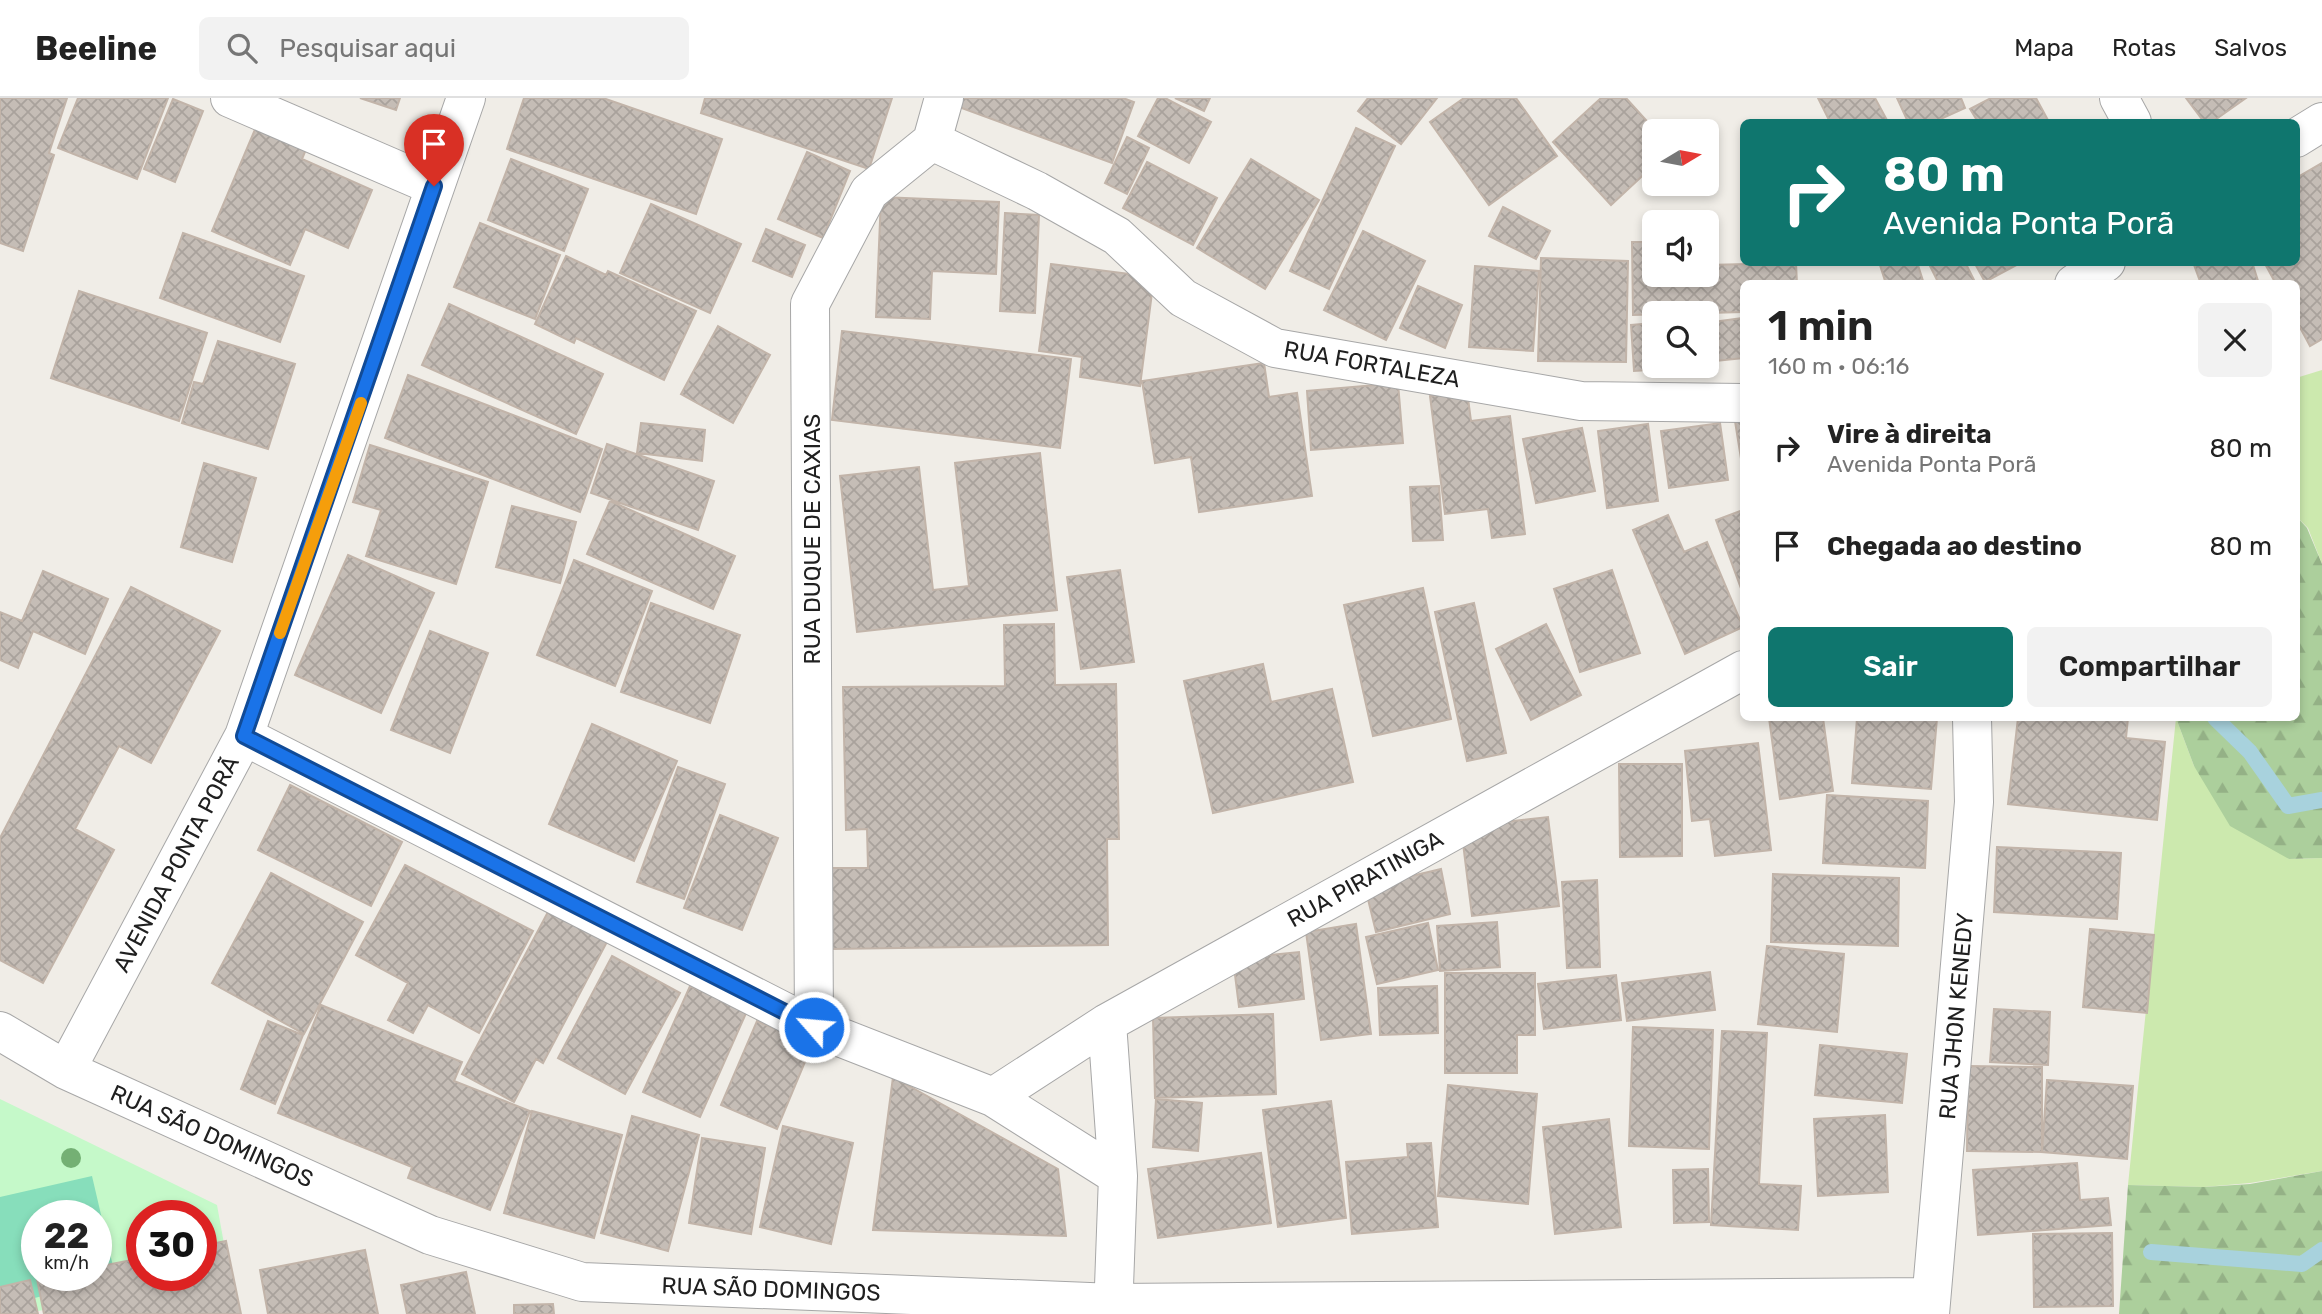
<!DOCTYPE html>
<html lang="pt">
<head>
<meta charset="utf-8">
<style>
	body { margin:0; font-family:Rubik,sans-serif; background:#f2f2f2; color:#222; height:100vh; display:flex; flex-direction:column; font-size:26px; white-space:nowrap }
	* { box-sizing:border-box; margin:0 }
	p { font-size:23px; color:#767676 }
	.icon { flex:none; width:38px; height:38px; fill:none; stroke:currentColor; stroke-width:2; stroke-linecap:round; stroke-linejoin:round }
	.map { position:relative; flex:1; overflow:hidden }
	.side { position:absolute; left:1740px; top:182px; width:560px; height:441px; display:flex; flex-direction:column; background:#fff; border-radius:10px; box-shadow:0 4px 10px #0003 }
	.side>* { flex:none }
	.guide { position:absolute; left:1740px; top:21px; width:560px; height:147px; border-radius:10px; box-shadow:0 4px 10px #0003; background:#0f766e; color:#fff; overflow:hidden }
	.needle { width:46px; rotate:80deg }
	.fabs { position:absolute; left:1642px; top:21px; display:grid; gap:14px }
	.fabs a { display:grid; place-items:center; width:77px; height:77px; border-radius:10px; background:#fff; box-shadow:0 4px 10px #0003; font-size:35px }
	.speed { position:absolute; left:21px; top:1102px; display:flex; gap:14px; font-size:35px; font-weight:700; text-align:center }
	.speed>* { display:grid; place-content:center; width:91px; height:91px; border-radius:50%; background:#fff; box-shadow:0 4px 10px #0003; line-height:1 }
	.speed small { font-size:18px; font-weight:400 }
	.speed .limit { border:10px solid #d22; background:#fff; color:#111 }
	.pin { position:absolute; display:grid; place-items:center; width:60px; height:60px; color:#fff; margin:-72px -30px; border-radius:50% 50% 50% 0; rotate:-45deg; box-shadow:0 0 7px #0007 }
	.pin .icon { rotate:45deg }
	.me { position:absolute; width:77px; margin:-38px; rotate:297deg; stroke-linejoin:round; filter:drop-shadow(0 0 5px #0008) }
	.turn { display:flex; align-items:center; gap:24px; height:147px; padding:0 28px; font-size:32px }
	.turn .icon { width:91px; height:91px; stroke-width:2.5 }
	.turn b { display:block; font-size:49px; line-height:60px }
	.round { display:grid; place-items:center; flex:none; width:74px; height:74px; border-radius:10px; background:#f2f2f2 }
	.head { display:flex; align-items:center; justify-content:space-between; height:119px; padding:0 28px }
	h1 { font-size:42px; font-weight:600; line-height:52px }
	.button { display:flex; gap:14px; margin-top:auto; padding:14px 28px }
	.button a { flex:1; height:80px; border-radius:10px; background:#0f766e; color:#fff; font-size:28px; font-weight:600; line-height:80px; text-align:center }
	.button a+a { background:#f2f2f2; color:#222 }
	ul { padding:0; list-style:none }
	li { display:flex; align-items:center; gap:21px; height:98px; padding:0 28px }
	li div { flex:1 }
	li b { display:block; font-size:26px }
	li em { font-style:normal }
	header { display:flex; align-items:center; gap:42px; box-sizing:border-box; height:98px; padding:0 35px; background:#fff; border-bottom:2px solid #e0e0e0 }
	header strong { font-size:33px }
	nav { display:flex; gap:38px; margin-inline-start:auto; font-size:24px }
	.search { width:490px; height:63px; background:#f2f2f2; display:flex; align-items:center; gap:18px; box-sizing:border-box; padding:0 24px; border-radius:10px; color:#767676; font-size:26px }
	.map>svg:first-child { display:block }
	.grass { fill:#cce9ae }
	.forest { fill:url(#forest-firs) }
	.park { fill:#c5f9c9; fill-rule:evenodd }
	.pitch { fill:#87debb; fill-rule:evenodd }
	.lines { fill:none; stroke-linecap:round; stroke-linejoin:round }
	.stream { stroke:#a8d2dd; stroke-width:16 }
	.building { fill:url(#building-cross-hatch); stroke:#c2b4a9; stroke-width:2 }
	.minor-casing { stroke:#a7a7a7; stroke-width:40 }
	.minor { stroke:#fff; stroke-width:38 }
	.tree { fill:#74b074 }
	.route-casing { stroke:#114b97; stroke-width:18 }
	.route { stroke:#1a73e8; stroke-width:12 }
	.slow { stroke:#f59e0b; stroke-width:12 }
	.labels { text-anchor:middle; stroke-width:6; stroke-linejoin:round; paint-order:stroke }
	.street-label { font-size:23px; fill:#202020; stroke:#fff }
</style>
</head>
<body>
<header>
<strong>Beeline</strong>
<div class="search"><svg class="icon" aria-label="search" viewBox="0 0 24 24"><circle cx="10" cy="10" r="6"/><path d="M15 15l6 6"/></svg>Pesquisar aqui</div>
<nav><a>Mapa</a><a>Rotas</a><a>Salvos</a></nav>
</header>
<div class="map">
<svg width="2322" height="1216" viewBox="0 0 2322 1216">
	<defs>
		<pattern id="forest-firs" width="22" height="20" patternUnits="userSpaceOnUse" patternTransform="scale(1.75)"><rect width="22" height="20" fill="#accf9c"/><path d="M5 1l3.5 6h-7zM16 11l3.5 6h-7z" fill="#94b186"/></pattern>
		<pattern id="building-cross-hatch" width="8" height="8" patternUnits="userSpaceOnUse" patternTransform="scale(1.75)"><rect width="8" height="8" fill="#c5bdb6"/><path d="M0 0l8 8M0 8l8-8" fill="none" stroke="#a9a29c"/></pattern>
	</defs>
	<rect width="100%" height="100%" fill="#f0ede7"/>
	<path class="grass" d="M2322,272V466L2308,430L2296,418V280Z
		M2176,620L2194,668L2289,761L2322,760V1073L2250,1085L2204,1089L2128,1087Z"/>
	<path class="forest" d="M2296,418L2307,430L2322,466V760L2289,761L2230,728L2194,668L2176,620H2296Z
		M2322,1073V1216H2119L2128,1087L2204,1089L2250,1086Z"/>
	<path class="park" d="M0,1001L217,1107L230,1179L21,1216H0ZM37,1118H96V1178H37ZM142,1118H201V1178H142Z"/>
	<path class="pitch" d="M92,1078L116,1181L0,1208V1099ZM37,1118H96V1178H37Z"/>
	<g class="lines">
		<path class="stream" d="M2215,620L2250,654L2288,708L2322,702
			M2151,1154L2302,1166L2322,1152"/>
	</g>
	<path class="building" d="M0,0H67L49,55L54,57L23,153L0,145Z
		M78,0H168L137,81L58,50Z
		M360,0H400L396,12Z
		M524,0H603L722,41L696,116L507,51Z
		M705,0H892L869,71L701,15Z
		M959,0H1123L1134,4L1112,65L956,8Z
		M1158,0H1165L1211,24L1189,65L1138,38Z
		M1175,0H1210L1204,13Z
		M1368,0H1437L1401,46L1358,13Z
		M1464,0H1516L1557,58L1489,107L1430,24Z
		M1601,0H1626L1656,33L1654,67L1611,107L1553,44Z
		M1818,0H1875L1888,24H1830Z
		M1897,0H1961L1965,10L1934,24H1908Z
		M1991,0H2036L2049,24H1978L1970,11Z
		M2186,0H2246L2212,24H2204Z
		M173,1L203,13L175,84L144,71Z
		M259,22L309,44L302,61L372,92L348,150L305,131L290,167L212,133Z
		M1356,30L1395,48L1329,191L1290,173Z
		M1127,39L1149,50L1127,96L1105,85Z
		M807,54L850,73L823,140L778,121Z
		M511,61L588,91L564,153L488,122Z
		M1251,61L1319,102L1265,191L1197,150Z
		M1147,64L1217,100L1193,147L1123,110Z
		M2322,65V241L2310,248L2296,222V186H2276L2264,164H2296V80Z
		M881,99L999,104L996,176L932,173L930,221L876,219Z
		M651,106L741,146L710,215L620,175Z
		M1503,109L1550,133L1536,161L1489,138Z
		M1005,115L1039,117L1035,215L1000,213Z
		M480,125L560,157L535,221L454,189Z
		M766,131L805,147L792,179L753,163Z
		M1363,133L1425,163L1386,242L1324,212Z
		M183,135L304,178L280,244L160,200Z
		M1632,144H1654V177H1706V167L1796,165L1797,186H1743V214L1633,217Z
		M566,158L606,177L608,173L696,213L664,282L576,240L574,245L535,226Z
		M1541,160L1628,163L1626,264L1538,263Z
		M1879,164H1917L1924,186H1886Z
		M1928,164H1965L1976,186H1939Z
		M1974,164H2022L1985,184Z
		M2193,164H2252L2259,186H2201Z
		M1051,166L1154,179L1140,288L1080,279L1082,259L1039,253Z
		M1475,168L1539,173L1533,253L1469,249Z
		M1418,188L1462,207L1445,250L1400,230Z
		M79,193L207,235L179,323L51,280Z
		M449,206L603,276L576,336L422,267Z
		M1743,220V260L1716,263L1712,224Z
		M1706,222H1710L1714,268L1634,273L1631,227L1654,225V268H1706Z
		M718,228L770,257L733,325L681,296Z
		M842,233L1071,261L1060,350L832,322Z
		M218,243L295,266L268,351L182,325L194,284L203,286Z
		M1264,265L1269,299L1297,295L1312,398L1199,414L1191,359L1155,365L1142,283Z
		M408,277L602,351L580,414L385,340Z
		M1398,285L1403,345L1311,352L1307,293Z
		M1467,293L1471,323L1510,318L1525,436L1492,440L1488,411L1445,416L1430,298Z
		M1743,315V367H1742L1734,317Z
		M641,325L705,332L702,363L637,355Z
		M1720,325L1728,382L1669,390L1661,333Z
		M1648,326L1658,403L1607,410L1598,333Z
		M1582,330L1595,393L1536,405L1523,341Z
		M607,346L714,383L698,432L591,395Z
		M370,347L488,384L456,486L366,458L381,412L353,404Z
		M1040,355L1057,512L857,534L840,378L919,369L933,492L969,488L955,365Z
		M204,365L256,380L232,464L181,449Z
		M1439,388L1443,442L1413,443L1410,389Z
		M610,403L735,458L713,511L587,456Z
		M512,408L576,424L560,485L496,469Z
		M1743,412V496L1716,422Z
		M1668,417L1684,454L1707,444L1743,529L1685,556L1633,432Z
		M348,457L434,495L381,615L295,577Z
		M574,462L652,493L615,588L537,557Z
		M1120,472L1134,564L1081,571L1067,479Z
		M1612,472L1640,555L1580,574L1554,491Z
		M43,473L108,501L85,556L33,533L18,570L0,562V514L22,523Z
		M131,489L220,533L151,665L119,648L75,731L114,752L43,885L0,862V740Z
		M1423,490L1451,621L1373,638L1344,507Z
		M651,505L740,537L710,625L621,594Z
		M1474,505L1506,655L1467,663L1435,514Z
		M1054,526L1055,587L1116,586L1119,741H1107L1108,847L832,851L831,770H868L867,731L846,732L843,589L1005,588L1004,527Z
		M1546,526L1581,597L1531,622L1496,551Z
		M430,533L488,555L450,655L391,632Z
		M1263,566L1271,604L1332,591L1353,684L1213,715L1184,583Z
		M1769,620H1823L1833,693L1780,701Z
		M1857,620H1937L1931,691L1852,685Z
		M2018,620H2128L2126,640L2165,644L2157,722L2008,706Z
		M592,626L677,663L634,763L549,726Z
		M1758,645L1771,752L1715,758L1710,721L1692,723L1685,653Z
		M1619,666H1682V758L1620,759Z
		M678,669L725,686L684,801L637,784Z
		M290,687L402,744L371,808L258,752Z
		M1827,697L1928,703L1925,770L1823,765Z
		M720,717L778,740L742,832L684,810Z
		M1548,719L1559,808L1472,818L1461,729Z
		M1997,749L2121,755L2117,821L1994,814Z
		M405,767L533,833L479,935L428,907L413,935L388,922L408,885L356,857Z
		M1441,771L1450,816L1376,834L1365,789Z
		M271,775L363,824L304,936L212,885Z
		M1773,776L1899,780L1898,848L1771,844Z
		M1597,782L1600,869L1567,870L1562,784Z
		M550,810L608,842L543,965L536,961L514,1004L462,976Z
		M1497,824L1500,869L1440,873L1437,828Z
		M1428,825L1438,872L1377,886L1366,839Z
		M1356,826L1371,936L1321,942L1306,834Z
		M2090,831L2154,837L2147,915L2083,909Z
		M1767,848L1844,856L1837,934L1758,926Z
		M1299,854L1304,901L1239,909L1233,861Z
		M612,858L680,895L625,996L558,960Z
		M1710,874L1715,912L1627,923L1622,885Z
		M1445,875H1535V937H1517V975H1445Z
		M1616,877L1621,922L1544,931L1538,886Z
		M690,888L747,913L700,1019L643,994Z
		M1437,888L1438,935L1380,937L1378,890Z
		M321,907L462,964L454,983L530,1013L490,1112L408,1080L412,1069L278,1015Z
		M1994,911L2050,914L2048,967L1990,964Z
		M1273,916L1276,996L1155,1000L1153,920Z
		M268,923L303,937L275,1006L241,991Z
		M757,923L812,947L777,1031L721,1007Z
		M1633,929L1713,932L1709,1051L1629,1048Z
		M1722,933L1767,935L1759,1086L1801,1088L1798,1132L1711,1127Z
		M1820,947L1907,956L1902,1005L1815,997Z
		M1968,968L2042,969V1054L1967,1053Z
		M893,979L1058,1071L1066,1138L873,1132Z
		M2047,982L2133,988L2127,1061L2042,1054Z
		M1448,987L1537,996L1528,1106L1438,1098Z
		M1156,1001L1202,1005L1198,1053L1153,1049Z
		M1331,1003L1346,1120L1278,1129L1263,1012Z
		M532,1013L622,1037L594,1140L504,1115Z
		M1885,1017L1888,1094L1818,1098L1814,1021Z
		M632,1018L699,1037L668,1153L601,1135Z
		M1609,1021L1621,1129L1555,1136L1543,1029Z
		M783,1028L853,1045L831,1146L760,1129Z
		M702,1040L765,1050L751,1136L689,1125Z
		M1431,1045L1438,1129L1352,1136L1346,1064L1408,1059L1407,1046Z
		M1261,1055L1271,1125L1158,1140L1148,1071Z
		M2077,1065L2080,1102L2108,1100L2111,1127L1978,1137L1973,1072Z
		M1708,1071L1709,1124L1674,1125L1673,1072Z
		M2112,1135L2113,1208L2034,1209L2033,1136Z
		M226,1143L241,1216H44L37,1181L54,1178H96V1169L142,1160V1178H201V1148Z
		M365,1152L378,1216H268L260,1172Z
		M466,1174L475,1216H407L401,1187Z
		M30,1182L38,1216H0V1189Z
		M553,1206L554,1216H514V1207Z"/>
	<g class="lines">
		<g class="minor-casing">
			<path id="minor" d="M230,0L434,88
				M2119,0L2132,24
				M2296,40L2322,24
				M932,43L1037,93L1117,138L1183,200L1275,250L1581,303L1743,305
				M2074,186L2106,164
				M244,638L814,929L993,999L1118,1078
				M1107,925L1118,1078L1113,1216
				M814,929L810,206L869,94L932,43L944,0
				M0,933L66,972L430,1137L582,1184L1114,1205L1931,1199
				M66,972L244,638L466,0
				M993,999L1107,925L1743,572
				M1930,1216L1974,704L1972,620"/>
		</g>
		<use href="#minor" class="minor"/>
	</g>
	<circle class="tree" cx="71" cy="1060" r="10"/>
	<g class="lines">
		<g class="route-casing">
			<path id="route" d="M434,88L244,638L814,929"/>
		</g>
		<use href="#route" class="route"/>
		<path class="slow" d="M280,535L361,305"/>
	</g>
	<g class="labels">
		<g class="street-label">
			<text transform="translate(1372 266) rotate(10)" y="8">RUA FORTALEZA</text>
			<text transform="translate(812 441) rotate(-90)" y="8">RUA DUQUE DE CAXIAS</text>
			<text transform="translate(176 766) rotate(-62)" y="8">AVENIDA PONTA PORÃ</text>
			<text transform="translate(1365 781) rotate(-29)" y="8">RUA PIRATINIGA</text>
			<text transform="translate(1956 918) rotate(-85)" y="8">RUA JHON KENEDY</text>
			<text transform="translate(212 1038) rotate(24)" y="8">RUA SÃO DOMINGOS</text>
			<text transform="translate(771 1191) rotate(2)" y="8">RUA SÃO DOMINGOS</text>
		</g>
	</g>
</svg>
<div class="fabs">
<a><svg class="needle" viewBox="-14 -14 28 28"><path d="M0-13l5 13h-10z" fill="#e53935"/><path d="M0 13l5-13h-10z" fill="#767676"/></svg></a>
<a><svg class="icon" aria-label="sound" viewBox="0 0 24 24"><path d="M4 9h4l5-4v14l-5-4H4zM17 9q2 3 0 6"/></svg></a>
<a><svg class="icon" aria-label="search" viewBox="0 0 24 24"><circle cx="10" cy="10" r="6"/><path d="M15 15l6 6"/></svg></a>
</div>
<div class="speed"><div>22<small>km/h</small></div><div class="limit">30</div></div>
<div class="pin" style="left:434px;top:88px;background:#d93025"><svg class="icon" aria-label="arrive" viewBox="0 0 24 24"><path d="M6 21V4h12l-3 4 3 4H6"/></svg></div>
<svg class="me" style="left:814px;top:929px" viewBox="-20 -20 40 40"><circle r="17" fill="#1a73e8" stroke="#fff" stroke-width="3"/><path d="M0-11L8 9 0 5-8 9z" fill="#fff"/></svg>
<div class="guide">
<div class="turn"><svg class="icon" aria-label="right" viewBox="0 0 24 24"><path d="M7 20v-9h11M14 6l5 5-5 5"/></svg><div><b>80 m</b>Avenida Ponta Porã</div></div>
</div>
<section class="side">
<div class="head"><div><h1>1 min</h1><p>160 m · 06:16</p></div><a class="round"><svg class="icon" aria-label="close" viewBox="0 0 24 24"><path d="M6 6l12 12M18 6L6 18"/></svg></a></div>
<ul>
<li><svg class="icon" aria-label="right" viewBox="0 0 24 24"><path d="M7 20v-9h11M14 6l5 5-5 5"/></svg><div><b>Vire à direita</b><p>Avenida Ponta Porã</p></div><em>80 m</em></li>
<li><svg class="icon" aria-label="arrive" viewBox="0 0 24 24"><path d="M6 21V4h12l-3 4 3 4H6"/></svg><div><b>Chegada ao destino</b></div><em>80 m</em></li>
</ul>
<div class="button"><a>Sair</a><a>Compartilhar</a></div>
</section>
</div>
</body>
</html>
